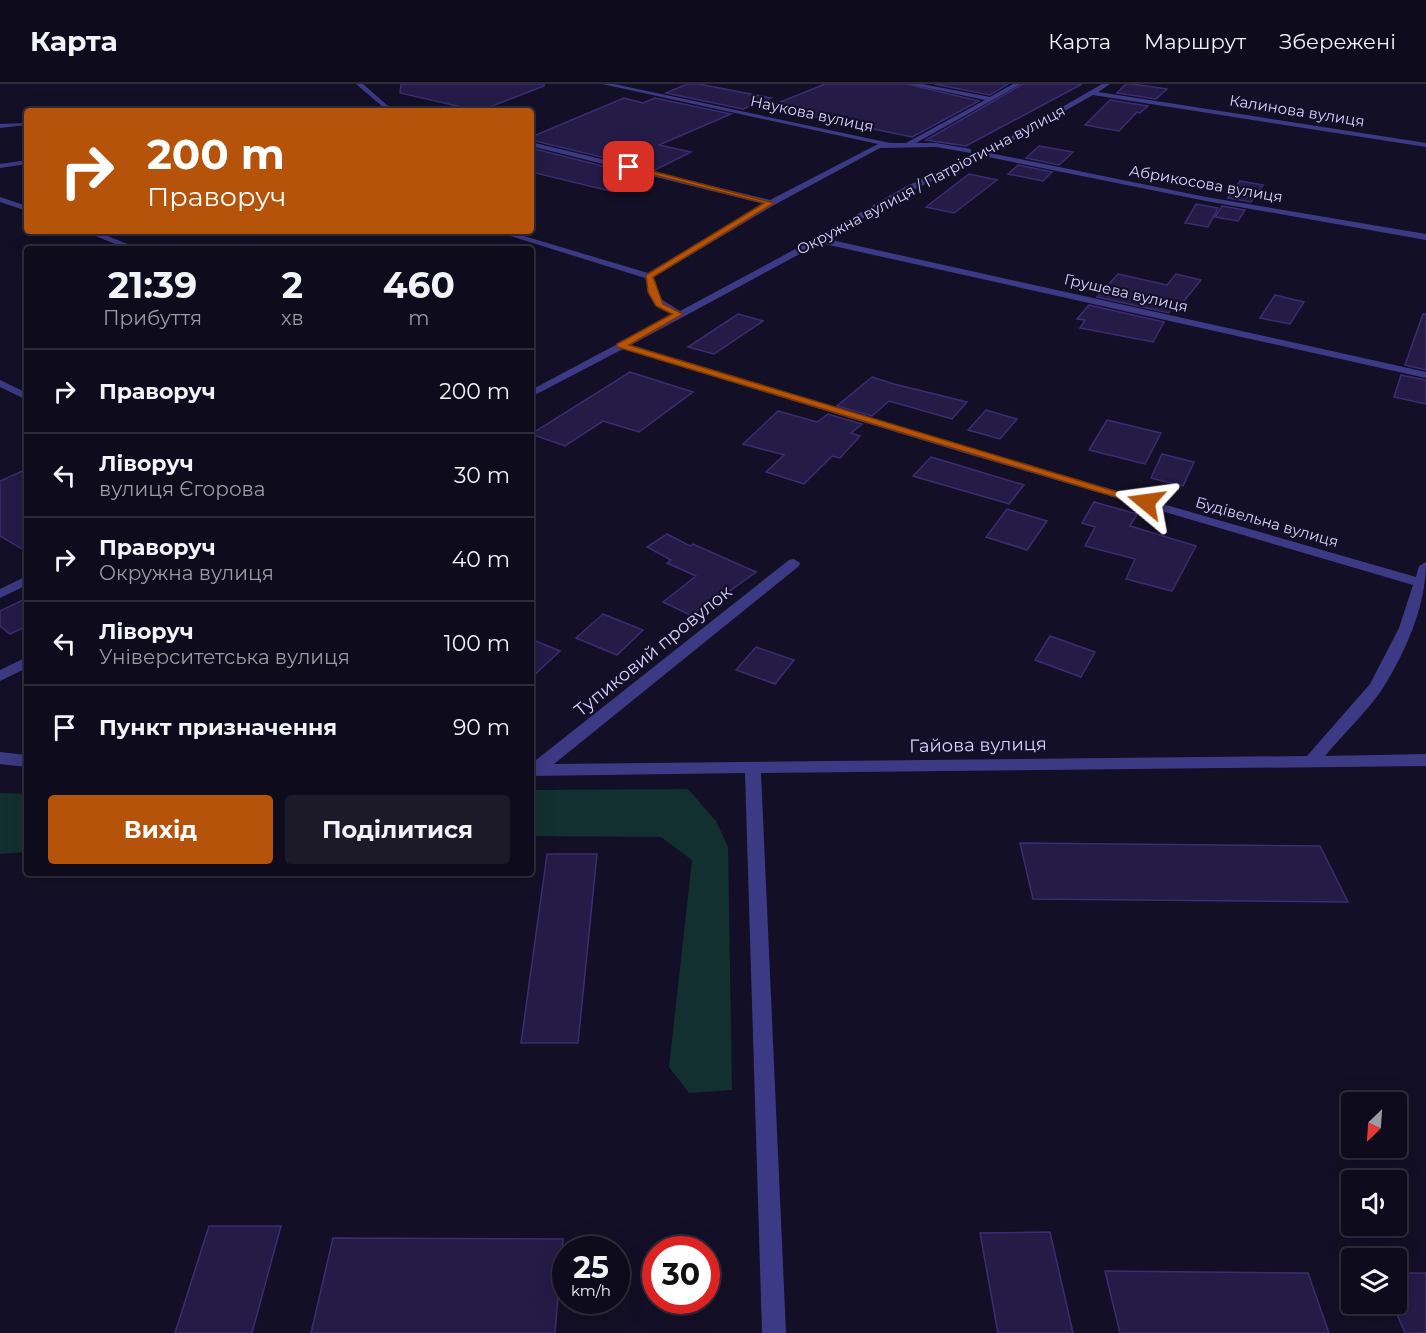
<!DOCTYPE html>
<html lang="uk">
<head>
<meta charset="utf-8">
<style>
	body { margin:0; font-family:Montserrat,sans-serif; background:#1c1929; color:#f1f3f6; height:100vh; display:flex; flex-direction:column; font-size:22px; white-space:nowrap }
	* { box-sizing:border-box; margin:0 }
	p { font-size:20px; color:#9b9ba3 }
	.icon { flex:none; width:33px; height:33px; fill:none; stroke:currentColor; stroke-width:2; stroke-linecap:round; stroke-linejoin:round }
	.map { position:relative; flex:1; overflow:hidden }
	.drawer { position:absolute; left:24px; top:162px; width:510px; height:630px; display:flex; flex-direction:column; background:#0e0b1c; border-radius:6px; box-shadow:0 6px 24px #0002,0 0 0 2px #2e2b3b }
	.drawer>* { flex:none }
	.top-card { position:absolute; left:24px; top:24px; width:510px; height:126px; border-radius:6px; box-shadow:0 6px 24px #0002,0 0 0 2px #2e2b3b; background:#b45309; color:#fff; overflow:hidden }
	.needle { width:39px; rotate:205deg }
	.buttons { position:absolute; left:1341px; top:1008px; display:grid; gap:12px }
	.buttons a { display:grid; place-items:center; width:66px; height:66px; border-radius:6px; background:#0e0b1c; box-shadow:0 6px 24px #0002,0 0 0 2px #2e2b3b; font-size:30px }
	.speed { position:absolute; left:552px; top:1152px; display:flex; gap:12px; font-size:30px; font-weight:700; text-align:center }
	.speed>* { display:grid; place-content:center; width:78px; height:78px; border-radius:50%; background:#0e0b1c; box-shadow:0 6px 24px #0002,0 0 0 2px #2e2b3b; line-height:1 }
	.speed small { font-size:15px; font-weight:400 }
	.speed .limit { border:9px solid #d22; background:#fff; color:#111 }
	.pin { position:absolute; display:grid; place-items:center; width:51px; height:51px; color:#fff; margin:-26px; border-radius:12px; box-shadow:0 3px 9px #0006 }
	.me { position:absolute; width:66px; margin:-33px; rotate:286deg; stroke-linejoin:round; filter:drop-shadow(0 0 4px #0008) }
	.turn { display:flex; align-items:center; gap:21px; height:126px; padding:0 24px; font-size:27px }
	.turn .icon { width:78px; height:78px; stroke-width:2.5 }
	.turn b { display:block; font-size:42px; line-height:51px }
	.eta { display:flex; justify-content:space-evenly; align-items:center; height:102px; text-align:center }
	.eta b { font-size:36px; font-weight:700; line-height:42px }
	.cta { display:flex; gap:12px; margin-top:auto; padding:12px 24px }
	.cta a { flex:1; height:69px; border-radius:6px; background:#b45309; color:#fff; font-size:24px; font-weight:700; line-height:69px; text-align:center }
	.cta a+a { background:#1c1929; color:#f1f3f6 }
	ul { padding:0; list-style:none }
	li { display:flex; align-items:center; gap:18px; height:84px; padding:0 24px; border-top:2px solid #2e2b3b }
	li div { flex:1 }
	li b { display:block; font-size:22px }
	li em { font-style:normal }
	header { display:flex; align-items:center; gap:36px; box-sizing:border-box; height:84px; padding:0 30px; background:#0e0b1c; border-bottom:2px solid #2e2b3b }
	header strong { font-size:28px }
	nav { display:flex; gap:33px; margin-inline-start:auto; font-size:21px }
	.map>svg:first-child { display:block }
	.green { fill:#12302f }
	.building { fill:#241b47; stroke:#3b2d73; stroke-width:1.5 }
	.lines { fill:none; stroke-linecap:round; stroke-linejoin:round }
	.lane { fill:#3d3a85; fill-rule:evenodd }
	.street { fill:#3d3a85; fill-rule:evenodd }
	.route { fill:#b45309; stroke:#753606; stroke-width:1.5 }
	.labels { text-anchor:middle; stroke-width:4.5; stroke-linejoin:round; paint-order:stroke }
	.far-street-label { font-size:15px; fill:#d9d4ff; stroke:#130f26 }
	.street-label { font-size:18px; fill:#d9d4ff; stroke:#130f26 }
</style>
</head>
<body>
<header>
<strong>Карта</strong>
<nav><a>Карта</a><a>Маршрут</a><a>Збережені</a></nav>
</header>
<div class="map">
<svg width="1426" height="1249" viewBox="0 0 1426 1249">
	<rect width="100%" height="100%" fill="#130f26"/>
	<path class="green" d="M688,705L716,737L728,763L732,1006L689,1009L669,983L692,776L661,753L531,752V706Z
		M0,709L27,710V768L0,770Z"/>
	<path class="building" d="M401,0H544V2L479,27L400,9Z
		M687,0H699L771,14L743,25L666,9Z
		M825,0H907L979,17L912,53L768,23Z
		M934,0H1008L990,11Z
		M1023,0H1082L966,62L926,56Z
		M1126,0H1133L1167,5L1156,15L1117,9Z
		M624,14L643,19L655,14L731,30L659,61L691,68L655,86L531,56V53Z
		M1110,16L1148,22L1140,29L1137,28L1119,47L1085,41Z
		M1039,62L1073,68L1059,81L1026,74Z
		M531,64L642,92L610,107L531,88Z
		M1018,81L1052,88L1043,97L1008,90Z
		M969,90L997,96L954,129L926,123Z
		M1240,97L1263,101L1251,118L1228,114Z
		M1196,120L1218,124L1208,143L1185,139Z
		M1222,122L1245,126L1238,137L1215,133Z
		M1118,190L1167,201L1176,190L1201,196L1179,223L1173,221L1169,229L1097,213Z
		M1275,211L1304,218L1290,240L1260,234Z
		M1089,221L1164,238L1153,258L1080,244L1085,236L1077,235Z
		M738,230L763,237L714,270L688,263Z
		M1423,230H1426V286L1405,281Z
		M630,288L693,308L639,348L603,337L565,362L531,350Z
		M1401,291L1426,296V320L1394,313Z
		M872,293L894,300L967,318L952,335L889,317L872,332L837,322Z
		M986,326L1017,335L1000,355L968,346Z
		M778,327L817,338L828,330L862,340L851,349L860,352L840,374L832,372L804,400L766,388L784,371L743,360Z
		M1107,336L1161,349L1145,380L1089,366Z
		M1162,370L1194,378L1183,402L1151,394Z
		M931,373L1024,401L1009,420L913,392Z
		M27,385V468L0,452V397Z
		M1094,418L1137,430L1130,442L1196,462L1172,507L1126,495L1135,475L1085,462L1095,443L1082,439Z
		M1007,425L1047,437L1027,466L986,453Z
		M667,450L690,462L693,460L756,488L694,533L663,518L696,492L667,479L671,476L647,463Z
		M27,514V542L10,550L0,542V527Z
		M603,530L643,546L617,571L576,554Z
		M1050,552L1095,568L1081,593L1035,576Z
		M531,555L560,567L531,594Z
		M756,563L794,576L775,600L736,586Z
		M1020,759L1320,762L1348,818L1033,815Z
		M547,770H597L578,959H521Z
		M209,1142H281L252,1249H175Z
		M1050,1148L1073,1249H998L980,1149Z
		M333,1154L563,1155L555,1249H311Z
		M1105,1187L1308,1189L1329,1249H1120Z
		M1396,1189H1426V1249H1405L1396,1228Z"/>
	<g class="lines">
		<path class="lane" d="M0,40L23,39L26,41L0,44Z
			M27,492V501L0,514V505Z"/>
		<path class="street" d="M356,0H363L387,21L403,27L383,23Z
			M602,0H614L890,59H906L985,16L909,0H922L990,13L1013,0H1021L916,59H936L971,65V69L936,63L880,64L774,121L654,193L661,215L680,227L816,154L903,104L1005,56L1102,0H1110L1098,8L1426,59V63L1093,11L990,69L1206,113L1426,150V156L1206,117L983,72L909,108L827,155L1426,288V294L820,159L631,261L979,367L1416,493L1419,482L1426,478C1426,522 1406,567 1383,604C1367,628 1343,650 1325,672L1426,670V682L761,689L786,1249H762L745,689L531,692V680L789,476L794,475L800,479L799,482L554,680L1307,672L1370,600L1399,544L1413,501L971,371L623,265L531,313V306L672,231L654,219L645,194L494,147H507L648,189L764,120L531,62V58L770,116L878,60Z
			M27,76V80L0,84V80Z
			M0,113L27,122V127L0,118Z
			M83,147H95L140,165H128Z
			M0,296L27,309V316L0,303Z
			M27,573V584L0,597V586Z
			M0,668L27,671V683L0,680Z"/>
	</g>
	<path class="route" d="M629,81L774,119L653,193L663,220L683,230L629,261L1151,418L1146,422L1142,421L617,263V260L672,230L656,222L648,208L646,191L764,119L627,84Z"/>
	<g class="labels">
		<g class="far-street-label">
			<text transform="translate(1297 27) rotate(9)" y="5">Калинова вулиця</text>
			<text transform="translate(812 30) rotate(12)" y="5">Наукова вулиця</text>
			<text transform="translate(931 96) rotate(-28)" y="5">Окружна вулиця / Патріотична вулиця</text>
			<text transform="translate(1206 100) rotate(10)" y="5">Абрикосова вулиця</text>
			<text transform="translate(1126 209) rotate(13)" y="5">Грушева вулиця</text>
			<text transform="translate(1267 438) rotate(16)" y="5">Будівельна вулиця</text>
		</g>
		<g class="street-label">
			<text transform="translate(653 567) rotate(-39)" y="6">Тупиковий провулок</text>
			<text transform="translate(978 661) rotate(-1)" y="6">Гайова вулиця</text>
		</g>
	</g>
</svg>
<div class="buttons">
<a><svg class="needle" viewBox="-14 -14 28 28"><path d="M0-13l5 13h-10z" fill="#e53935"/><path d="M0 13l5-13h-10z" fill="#9b9ba3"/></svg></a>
<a><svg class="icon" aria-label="sound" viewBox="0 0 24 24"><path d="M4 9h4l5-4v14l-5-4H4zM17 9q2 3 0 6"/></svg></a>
<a><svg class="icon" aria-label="layers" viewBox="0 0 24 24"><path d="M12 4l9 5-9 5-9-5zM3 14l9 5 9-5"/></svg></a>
</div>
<div class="speed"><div>25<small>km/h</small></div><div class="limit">30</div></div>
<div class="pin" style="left:629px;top:83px;background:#d93025"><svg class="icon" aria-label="arrive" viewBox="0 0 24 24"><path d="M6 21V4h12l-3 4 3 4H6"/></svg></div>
<svg class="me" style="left:1146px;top:418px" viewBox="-20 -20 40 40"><path d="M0-17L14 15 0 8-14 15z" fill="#b45309" stroke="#fff" stroke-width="4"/></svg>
<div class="top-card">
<div class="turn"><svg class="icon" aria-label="right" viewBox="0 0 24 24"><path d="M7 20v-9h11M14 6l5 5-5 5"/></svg><div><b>200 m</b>Праворуч</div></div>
</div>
<section class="drawer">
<div class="eta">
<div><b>21:39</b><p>Прибуття</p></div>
<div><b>2</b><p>хв</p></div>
<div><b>460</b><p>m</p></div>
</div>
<ul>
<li><svg class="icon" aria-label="right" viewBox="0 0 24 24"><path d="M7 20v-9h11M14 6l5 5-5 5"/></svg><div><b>Праворуч</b></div><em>200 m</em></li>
<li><svg class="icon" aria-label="left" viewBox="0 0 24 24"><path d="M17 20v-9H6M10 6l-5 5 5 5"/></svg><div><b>Ліворуч</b><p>вулиця Єгорова</p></div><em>30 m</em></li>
<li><svg class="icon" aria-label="right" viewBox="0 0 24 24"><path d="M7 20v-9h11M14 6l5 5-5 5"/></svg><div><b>Праворуч</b><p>Окружна вулиця</p></div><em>40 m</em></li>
<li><svg class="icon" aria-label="left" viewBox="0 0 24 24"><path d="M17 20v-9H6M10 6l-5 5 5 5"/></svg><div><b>Ліворуч</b><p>Університетська вулиця</p></div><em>100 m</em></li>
<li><svg class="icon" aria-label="arrive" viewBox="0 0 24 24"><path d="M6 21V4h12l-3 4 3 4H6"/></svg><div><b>Пункт призначення</b></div><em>90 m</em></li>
</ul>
<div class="cta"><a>Вихід</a><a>Поділитися</a></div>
</section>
</div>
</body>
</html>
